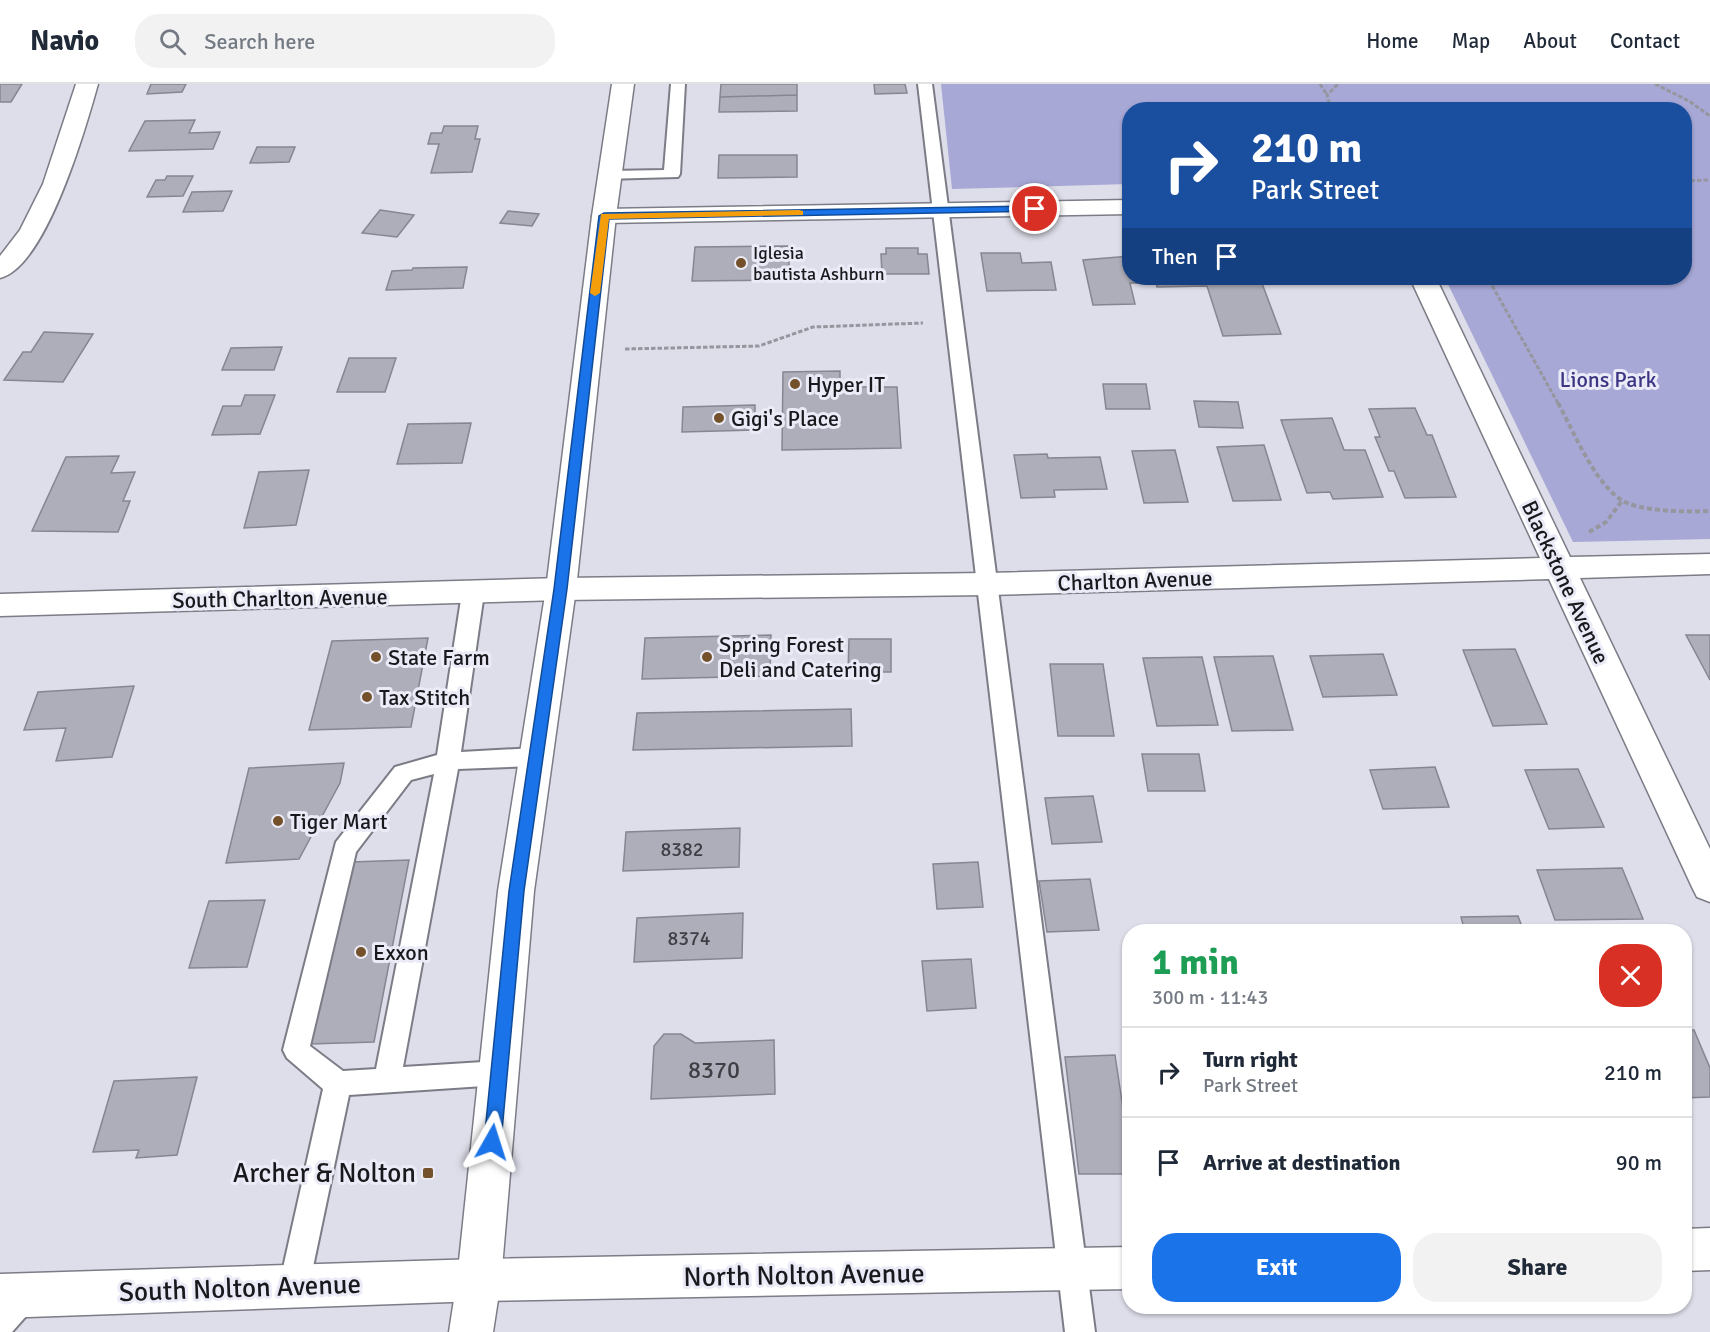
<!DOCTYPE html>
<html lang="en">
<head>
<meta charset="utf-8">
<style>
	body { margin:0; font-family:Signika,sans-serif; background:#f2f2f3; color:#1f2937; height:100vh; display:flex; flex-direction:column; font-size:22px; white-space:nowrap }
	* { box-sizing:border-box; margin:0 }
	p { font-size:20px; color:#747a83 }
	.icon { flex:none; width:33px; height:33px; fill:none; stroke:currentColor; stroke-width:2; stroke-linecap:round; stroke-linejoin:round }
	.map { position:relative; flex:1; overflow:hidden }
	.side { position:absolute; left:1122px; top:840px; width:570px; height:390px; display:flex; flex-direction:column; background:#fff; border-radius:24px; box-shadow:0 2px 4px #0004 }
	.side>* { flex:none }
	.hud { position:absolute; left:1122px; top:18px; width:570px; height:183px; border-radius:24px; box-shadow:0 2px 4px #0004; background:#1a4fa0; color:#fff; overflow:hidden }
	.pin { position:absolute; display:grid; place-items:center; width:51px; height:51px; color:#fff; margin:-26px; border:3px solid #fff; border-radius:50%; box-shadow:0 2px 6px #0007 }
	.me { position:absolute; width:66px; margin:-33px; rotate:6deg; stroke-linejoin:round; filter:drop-shadow(0 0 4px #0008) }
	.turn { display:flex; align-items:center; gap:21px; height:126px; padding:0 30px; font-size:27px }
	.turn .icon { width:78px; height:78px; stroke-width:2.5 }
	.turn b { display:block; font-size:42px; line-height:51px }
	.then { display:flex; align-items:center; height:57px; padding:0 30px; background:#0003; gap:12px; font-size:22px }
	.round { display:grid; place-items:center; flex:none; width:63px; height:63px; border-radius:24px; background:#f2f2f3 }
	.summary { display:flex; align-items:center; justify-content:space-between; height:102px; padding:0 30px }
	h1 { font-size:36px; font-weight:700; line-height:45px; color:#1e9e55 }
	.action { display:flex; gap:12px; margin-top:auto; padding:12px 30px }
	.action a { flex:1; height:69px; border-radius:24px; background:#1a73e8; color:#fff; font-size:24px; font-weight:700; line-height:69px; text-align:center }
	.action a+a { background:#f2f2f3; color:#1f2937 }
	ul { padding:0; list-style:none }
	li { display:flex; align-items:center; gap:18px; height:90px; padding:0 30px; border-top:2px solid #e0e1e3 }
	li div { flex:1 }
	li b { display:block; font-size:22px }
	li em { font-style:normal }
	header { display:flex; align-items:center; gap:36px; box-sizing:border-box; height:84px; padding:0 30px; background:#fff; border-bottom:2px solid #e0e1e3 }
	header strong { font-size:28px }
	nav { display:flex; gap:33px; margin-inline-start:auto; font-size:21px }
	.search { width:420px; height:54px; background:#f2f2f3; display:flex; align-items:center; gap:15px; box-sizing:border-box; padding:0 21px; border-radius:24px; color:#747a83; font-size:22px }
	.map>svg:first-child { display:block }
	.green { fill:#a7a8d6 }
	.building { fill:#adaeb9; stroke:#868691; stroke-width:1.5 }
	.lines { fill:none; stroke-linecap:round; stroke-linejoin:round }
	.lane-casing { stroke:#7b7c86; stroke-width:4 }
	.street-casing { stroke:#7b7c86; stroke-width:3 }
	.secondary-casing { stroke:#7b7c86; stroke-width:3 }
	.primary-casing { stroke:#7b7c86; stroke-width:3 }
	.path-far1 { stroke:#96969f; stroke-width:3; stroke-dasharray:4.5 2; stroke-linecap:butt }
	.path { stroke:#96969f; stroke-width:4; stroke-dasharray:5 3; stroke-linecap:butt }
	.lane { fill:#fff; fill-rule:evenodd }
	.street { fill:#fff; fill-rule:evenodd }
	.secondary { fill:#fff; fill-rule:evenodd }
	.primary { fill:#fff; fill-rule:evenodd }
	.route { fill:#1a73e8; stroke:#114b97; stroke-width:1.5 }
	.slow { fill:#f59e0b }
	.poi-dot { fill:#74512a; stroke:#eaebf7; stroke-width:2 }
	.labels { text-anchor:middle; stroke-width:6; stroke-linejoin:round; paint-order:stroke }
	.far-poi-label { font-size:18px; fill:#19191d; stroke:#eaebf7; text-anchor:start }
	.number-label { font-size:20px; fill:#3e3e44 }
	.park-label { font-size:22px; fill:#3d3584; stroke:#eaebf7 }
	.poi-label { font-size:22px; fill:#19191d; stroke:#eaebf7; text-anchor:start }
	.street-label { font-size:22px; fill:#19191d; stroke:#eaebf7 }
	.near-number-label { font-size:24px; fill:#3e3e44 }
	.near-poi-label { font-size:27px; fill:#19191d; stroke:#eaebf7; text-anchor:end }
	.near-street-label { font-size:27px; fill:#19191d; stroke:#eaebf7 }
</style>
</head>
<body>
<header>
<strong>Navio</strong>
<div class="search"><svg class="icon" aria-label="search" viewBox="0 0 24 24"><circle cx="10" cy="10" r="6"/><path d="M15 15l6 6"/></svg>Search here</div>
<nav><a>Home</a><a>Map</a><a>About</a><a>Contact</a></nav>
</header>
<div class="map">
<svg width="1710" height="1248" viewBox="0 0 1710 1248">
	<rect width="100%" height="100%" fill="#dddee9"/>
	<path class="green" d="M941,0H1710V455L1573,458L1445,194H1684V26H1130L1129,100L952,105Z"/>
	<path class="building" d="M0,0H22L11,18H0Z
		M151,0H186L182,8L147,10Z
		M721,0H797V11L720,13Z
		M874,0H905L907,9L875,10Z
		M797,11V27L719,28L720,13Z
		M195,36L189,49L220,48L213,65L129,67L145,37Z
		M444,42H478L475,55H480L472,88L431,89L439,60H428L431,49H442Z
		M257,63H295L289,78L250,79Z
		M719,71H797V93L718,94Z
		M167,92H193L183,112L147,113L156,96H165Z
		M232,107L223,127L183,128L192,108Z
		M380,126L414,131L397,153L362,149Z
		M508,127L539,130L532,142L500,139Z
		M789,162V196L692,197L695,163Z
		M886,164H918V170H927L929,190H882L881,170H886Z
		M981,169H1020L1022,179L1051,178L1056,206L987,207Z
		M1130,172V194H1260L1281,250L1223,252L1207,202L1157,203L1156,199H1130L1135,220L1093,221L1083,176Z
		M467,183L463,204L386,206L392,187L412,186L413,184Z
		M44,248L93,250L63,298L4,296L23,268H31Z
		M282,263L274,286H222L231,264Z
		M349,274H396L385,308H337Z
		M840,287V303H897L901,364L782,366L783,288Z
		M1103,300H1146L1150,325H1106Z
		M245,311H275L260,350L212,351L223,322H241Z
		M1194,317L1238,318L1243,344L1199,343Z
		M755,321V346L682,348L683,323Z
		M1415,324L1427,351H1432L1456,413L1405,414L1394,387H1389L1375,353H1380L1369,325Z
		M1332,334L1344,366H1365L1383,413L1333,415L1330,408L1307,409L1281,336Z
		M471,339L462,379L397,380L408,340Z
		M1264,361L1281,416L1233,417L1217,363Z
		M1175,366L1188,418L1144,419L1132,367Z
		M1047,370L1048,374L1100,373L1107,405L1054,406L1055,413L1021,414L1014,371Z
		M119,372L111,389L135,388L123,417H130L118,448L32,447L66,373Z
		M309,386L296,441L244,444L259,388Z
		M771,551L770,592L642,595L645,554Z
		M1686,551H1710V596Z
		M428,554L411,643L309,646L332,557Z
		M849,555H891V588H848Z
		M1515,565L1547,640L1493,642L1463,566Z
		M1383,570L1397,611L1323,613L1310,572Z
		M1273,572L1293,646L1232,647L1214,573Z
		M1202,573L1218,641L1157,642L1143,574Z
		M1050,580H1103L1114,652H1058Z
		M134,602L112,673L56,677L66,644L24,646L38,608Z
		M851,625L852,662L633,666L637,629Z
		M1142,670H1199L1205,707H1148Z
		M344,679L340,699L299,775L226,779L249,684Z
		M1435,683L1449,723L1383,725L1370,686Z
		M1578,685L1604,743L1549,745L1525,686Z
		M1093,712L1102,758L1052,760L1045,714Z
		M740,744L739,783L623,787L626,748Z
		M409,776L374,958L310,960L351,778Z
		M978,778L983,823L937,825L933,780Z
		M1622,784L1643,835L1555,836L1537,786Z
		M1090,795L1099,846L1047,848L1039,797Z
		M265,816L247,883L189,884L209,817Z
		M743,829L742,874L634,878L637,834Z
		M1518,832L1524,848H1465L1461,833Z
		M971,875L976,924L927,927L922,877Z
		M1684,939L1688,946H1694L1710,984V1013L1684,1014Z
		M664,950H681L695,959L774,956L775,1010L651,1015L654,962Z
		M1115,971L1130,1071V1090H1079L1065,973Z
		M197,993L177,1071L136,1074L139,1066L93,1068L114,997Z"/>
	<g class="lines">
		<g class="lane-casing">
			<path id="lane" d="M671,0H685L680,90L678,93L603,95L601,92L603,89L609,87L664,86Z
				M918,0H932L1095,1248H1065Z
				M473,502L480,504L484,509L461,668L535,664L543,667L547,673L543,679L535,682L458,685L403,983L499,977L509,980L513,989L509,998L499,1001L349,1011L309,1202L305,1212L294,1217L283,1212L279,1202L323,1005L287,974L283,966L336,758L395,683L437,671L462,509L466,504ZM434,690L376,985L343,987L310,962L356,768L411,696Z
				M25,1196L36,1201L40,1211L36,1221L12,1248H0V1217L14,1201Z"/>
		</g>
		<g class="street-casing">
			<path id="street" d="M76,0H98C86,43 46,183 0,194V172L20,146L43,100Z
				M1130,116V130L604,139L596,137L592,132L596,127L604,125Z
				M1410,194H1436L1570,473L1710,470V490L1580,494L1710,765V818L1697,813L1692,803L1549,495L988,511L561,516L0,532V510L561,494L988,489L1540,474Z
				M1710,1144V1186L1684,1187V1145Z
				M1130,1163V1205L479,1217L464,1211L457,1196L464,1181L479,1175Z"/>
		</g>
		<g class="secondary-casing">
			<path id="secondary" d="M479,1175L494,1181L501,1196L494,1211L479,1217L0,1234V1190Z"/>
		</g>
		<g class="primary-casing">
			<path id="primary" d="M612,0H634L616,132L576,505L534,807L501,1196L493,1248H449L457,1196L498,807L546,505L592,132Z"/>
		</g>
		<path class="path-far1" d="M1320,0L1327,11
			M1655,0L1689,17L1710,32
			M1331,26L1327,11L1338,0
			M1684,97L1710,96
			M1483,194L1489,196L1559,321
			M625,265L759,262L813,243L923,239"/>
		<path class="path" d="M1558,319C1574,348 1593,396 1620,415C1637,428 1689,428 1710,427
			M1589,448L1606,438L1622,417"/>
		<use href="#lane" class="lane"/>
		<use href="#street" class="street"/>
		<use href="#secondary" class="secondary"/>
		<use href="#primary" class="primary"/>
	</g>
	<path class="route" d="M1035,122L1039,123V127L609,135L567,505L524,807L501,1058L498,1064L492,1066L486,1064L484,1058L509,807L554,505L599,132L604,129Z"/>
	<path class="slow" d="M799,126L803,127V131L609,135L600,209L595,212L590,209L601,130Z"/>
	<g class="poi-dot">
		<circle cx="741" cy="179" r="6"/>
		<circle cx="795" cy="300" r="6"/>
		<circle cx="719" cy="334" r="6"/>
		<circle cx="376" cy="573" r="6"/>
		<circle cx="707" cy="573" r="6"/>
		<circle cx="367" cy="613" r="6"/>
		<circle cx="278" cy="737" r="6"/>
		<circle cx="361" cy="868" r="6"/>
		<rect x="422" y="1083" width="12" height="12" rx="3"/>
	</g>
	<g class="labels">
		<g class="far-poi-label">
			<text x="753" y="175">Iglesia<tspan x="753" dy="21">bautista Ashburn</tspan></text>
		</g>
		<g class="number-label">
			<text x="682" y="772">8382</text>
			<text x="689" y="861">8374</text>
		</g>
		<g class="park-label">
			<text x="1608" y="303">Lions Park</text>
		</g>
		<g class="poi-label">
			<text x="807" y="308">Hyper IT</text>
			<text x="731" y="342">Gigi's Place</text>
			<text x="719" y="568">Spring Forest<tspan x="719" dy="25">Deli and Catering</tspan></text>
			<text x="388" y="581">State Farm</text>
			<text x="379" y="621">Tax Stitch</text>
			<text x="290" y="745">Tiger Mart</text>
			<text x="373" y="876">Exxon</text>
		</g>
		<g class="street-label">
			<text transform="translate(1135 496) rotate(-2)" y="8">Charlton Avenue</text>
			<text transform="translate(1566 498) rotate(65)" y="8">Blackstone Avenue</text>
			<text transform="translate(280 514) rotate(-1)" y="8">South Charlton Avenue</text>
		</g>
		<g class="near-number-label">
			<text x="714" y="994">8370</text>
		</g>
		<g class="near-poi-label">
			<text x="416" y="1098">Archer &amp; Nolton</text>
		</g>
		<g class="near-street-label">
			<text transform="translate(804 1191) rotate(-1)" y="9">North Nolton Avenue</text>
			<text transform="translate(240 1204) rotate(-2)" y="9">South Nolton Avenue</text>
		</g>
	</g>
</svg>
<div class="pin" style="left:1035px;top:125px;background:#d93025"><svg class="icon" aria-label="arrive" viewBox="0 0 24 24"><path d="M6 21V4h12l-3 4 3 4H6"/></svg></div>
<svg class="me" style="left:492px;top:1058px" viewBox="-20 -20 40 40"><path d="M0-17L14 15 0 8-14 15z" fill="#1a73e8" stroke="#fff" stroke-width="4"/></svg>
<div class="hud">
<div class="turn"><svg class="icon" aria-label="right" viewBox="0 0 24 24"><path d="M7 20v-9h11M14 6l5 5-5 5"/></svg><div><b>210 m</b>Park Street</div></div>
<div class="then">Then<svg class="icon" aria-label="arrive" viewBox="0 0 24 24"><path d="M6 21V4h12l-3 4 3 4H6"/></svg></div>
</div>
<section class="side">
<div class="summary"><div><h1>1 min</h1><p>300 m · 11:43</p></div><a class="round" style="background:#d93025;color:#fff"><svg class="icon" aria-label="close" viewBox="0 0 24 24"><path d="M6 6l12 12M18 6L6 18"/></svg></a></div>
<ul>
<li><svg class="icon" aria-label="right" viewBox="0 0 24 24"><path d="M7 20v-9h11M14 6l5 5-5 5"/></svg><div><b>Turn right</b><p>Park Street</p></div><em>210 m</em></li>
<li><svg class="icon" aria-label="arrive" viewBox="0 0 24 24"><path d="M6 21V4h12l-3 4 3 4H6"/></svg><div><b>Arrive at destination</b></div><em>90 m</em></li>
</ul>
<div class="action"><a>Exit</a><a>Share</a></div>
</section>
</div>
</body>
</html>
